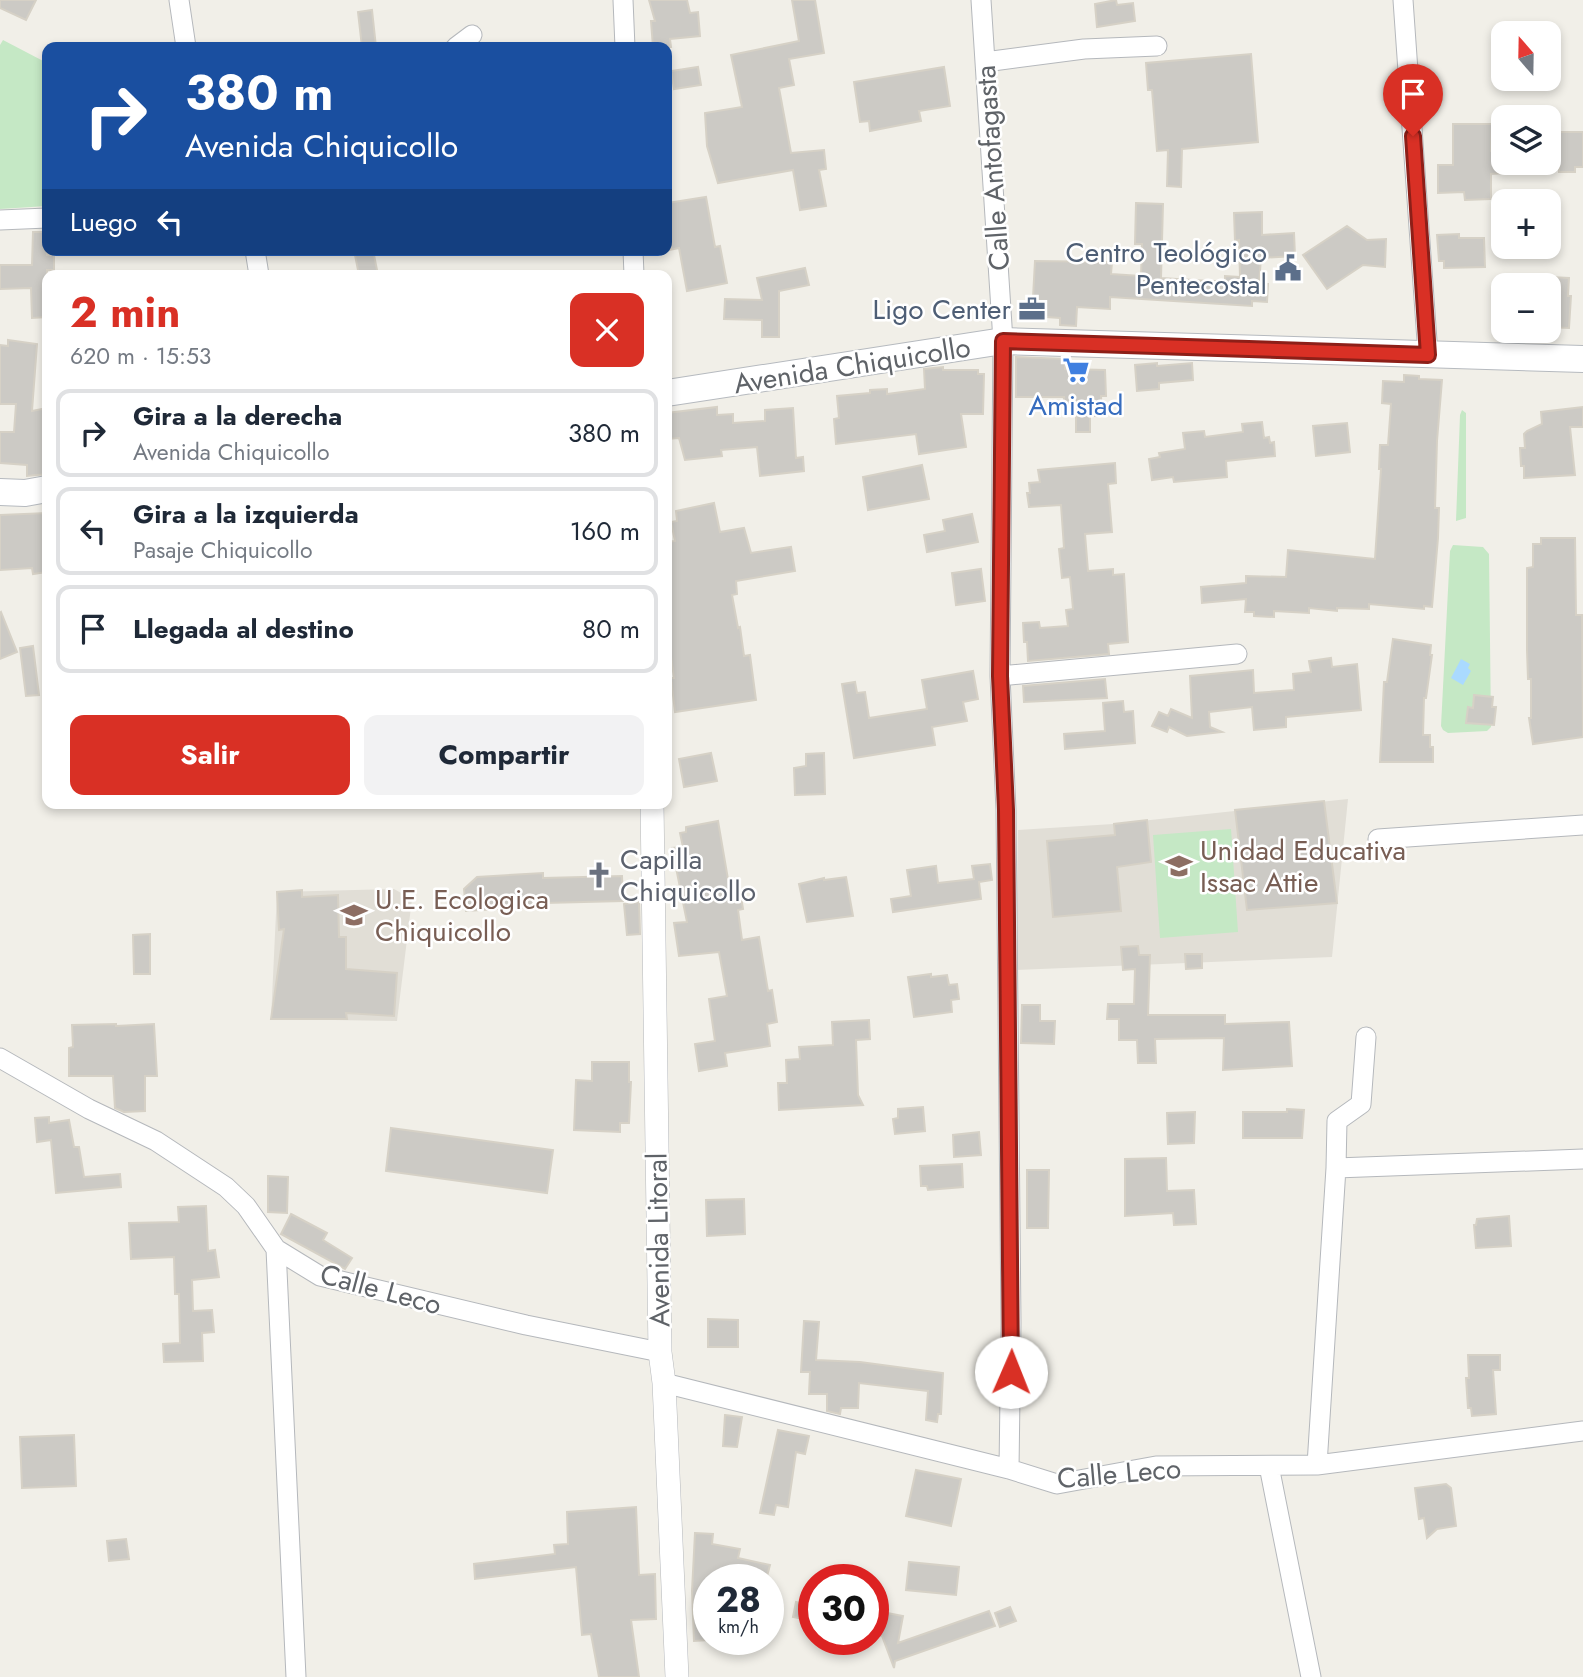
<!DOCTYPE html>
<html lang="es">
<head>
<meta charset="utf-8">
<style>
	body { margin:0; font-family:Jost,sans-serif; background:#f2f2f3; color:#1f2937; height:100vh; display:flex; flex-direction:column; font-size:26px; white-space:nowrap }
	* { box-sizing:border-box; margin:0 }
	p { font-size:23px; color:#747a83 }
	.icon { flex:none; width:38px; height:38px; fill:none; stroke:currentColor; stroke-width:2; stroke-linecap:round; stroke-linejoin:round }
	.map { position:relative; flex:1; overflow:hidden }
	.drawer { position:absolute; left:42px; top:270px; width:630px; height:539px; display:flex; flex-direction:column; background:#fff; border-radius:14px; box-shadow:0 4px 10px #0003 }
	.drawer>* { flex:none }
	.hud { position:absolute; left:42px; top:42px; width:630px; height:214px; border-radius:14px; box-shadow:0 4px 10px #0003; background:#1a4fa0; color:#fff; overflow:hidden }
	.needle { width:46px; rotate:340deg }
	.buttons { position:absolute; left:1491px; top:21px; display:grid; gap:14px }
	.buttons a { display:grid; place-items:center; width:70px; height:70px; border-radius:14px; background:#fff; box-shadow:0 4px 10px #0003; font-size:35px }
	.speed { position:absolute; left:693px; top:1564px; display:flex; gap:14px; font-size:35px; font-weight:700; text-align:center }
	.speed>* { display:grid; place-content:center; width:91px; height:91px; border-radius:50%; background:#fff; box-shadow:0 4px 10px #0003; line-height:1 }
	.speed small { font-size:18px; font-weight:400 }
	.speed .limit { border:10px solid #d22; background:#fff; color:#111 }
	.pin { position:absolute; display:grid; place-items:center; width:60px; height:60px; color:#fff; margin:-72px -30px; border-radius:50% 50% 50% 0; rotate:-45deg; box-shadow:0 0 7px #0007 }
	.pin .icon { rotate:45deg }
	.me { position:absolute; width:77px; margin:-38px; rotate:1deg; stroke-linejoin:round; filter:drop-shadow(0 0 5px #0008) }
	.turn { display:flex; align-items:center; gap:24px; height:147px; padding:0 28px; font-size:32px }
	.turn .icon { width:91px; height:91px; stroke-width:2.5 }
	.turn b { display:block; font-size:49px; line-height:60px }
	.then { display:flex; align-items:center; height:66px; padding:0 28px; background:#0003; gap:14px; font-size:26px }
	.round { display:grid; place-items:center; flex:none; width:74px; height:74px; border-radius:14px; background:#f2f2f3 }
	.head { display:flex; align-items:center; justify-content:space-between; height:119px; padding:0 28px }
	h1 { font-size:42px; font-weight:700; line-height:52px; color:#d93025 }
	.action { display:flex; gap:14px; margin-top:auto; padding:14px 28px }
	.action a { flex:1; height:80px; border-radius:14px; background:#d93025; color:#fff; font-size:28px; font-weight:700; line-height:80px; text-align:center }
	.action a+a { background:#f2f2f3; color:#1f2937 }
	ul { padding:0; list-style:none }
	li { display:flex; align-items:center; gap:21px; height:88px; margin:0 14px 10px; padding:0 14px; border:4px solid #e0e1e3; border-radius:14px }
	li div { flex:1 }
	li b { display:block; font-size:26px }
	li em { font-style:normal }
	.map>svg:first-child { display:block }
	.education { fill:#e1ded6 }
	.green { fill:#c5e8c5 }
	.water { fill:#aadaff }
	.building { fill:#cccac5; stroke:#d6d1c6; stroke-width:2 }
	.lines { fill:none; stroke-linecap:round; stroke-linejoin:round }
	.minor-casing { stroke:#b5b8bc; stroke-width:21 }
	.tertiary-casing { stroke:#b5b8bc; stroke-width:24 }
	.secondary-casing { stroke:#b6babf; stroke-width:28 }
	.minor { stroke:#fff; stroke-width:19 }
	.tertiary { stroke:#fff; stroke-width:23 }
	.secondary { stroke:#fff; stroke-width:26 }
	.route-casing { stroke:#8d1f18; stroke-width:18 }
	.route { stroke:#d93025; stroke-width:12 }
	.labels { text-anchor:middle; stroke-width:5; stroke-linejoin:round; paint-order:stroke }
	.street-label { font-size:28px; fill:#5f6368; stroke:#fff }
	.service-label { font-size:28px; fill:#4e5e75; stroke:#fff; text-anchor:end }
	.shop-label { font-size:28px; fill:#366cbe; stroke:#fff }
	.education-label { font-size:28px; fill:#785e54; stroke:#fff; text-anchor:start }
	.worship-label { font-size:28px; fill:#5b616d; stroke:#fff; text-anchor:start }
</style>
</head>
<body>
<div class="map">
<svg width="1583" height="1677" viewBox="0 0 1583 1677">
	<rect width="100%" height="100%" fill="#f1efe8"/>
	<path class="education" d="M1348,799L1332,957L1016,970L1018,830L1113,824Z
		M394,889L412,899L397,1021L271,1019L277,892Z"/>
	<path class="green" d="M3,40L47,63V206L0,209V45Z
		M1462,410L1466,413V518L1456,521L1460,415Z
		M1453,545L1483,547L1489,554L1491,727L1487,731L1448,733L1443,730L1441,726L1450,551Z
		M1231,829L1238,932L1160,938L1153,835Z"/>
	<path class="water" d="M1461,659L1470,664L1468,668L1471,671L1463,685L1451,678Z"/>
	<path class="building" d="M0,0H36L26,20L0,8Z
		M649,0H687L690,13L698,12L700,36L670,39L671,47H653L651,21H655Z
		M792,0H815L824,53L789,59L794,85L779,88L791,153L824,150L826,169L819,170L826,206L800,210L793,170L718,183L707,146L705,113L742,107L731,55L799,41Z
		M1116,0L1117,5L1133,3L1135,21L1097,27L1095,4Z
		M372,10L376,47H362L358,12Z
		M1251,54L1258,142L1182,149L1181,187L1167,186L1168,150L1157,151L1152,90H1148L1146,63Z
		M698,67L701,85L674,89L671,71Z
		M944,67L950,106L919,111L921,121L870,131L869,121L860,122L854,82Z
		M1453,124H1492L1491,151L1503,150V173L1491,174V199L1465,200L1464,192L1438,193V165H1453Z
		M1559,132H1583V167H1575V172H1559Z
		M706,197L715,247L720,246L727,283L687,291L679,248L669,250L667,203Z
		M1136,203L1163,204L1161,278L1209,281H1225V276L1240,277L1239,240L1235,241L1234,213L1262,212V235L1294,233L1295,256L1261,258L1259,284H1268L1267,302L1252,301V306L1110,297V309L1077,307L1076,326L1060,325V318L1032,316L1035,261L1112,262L1111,274L1141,276L1142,244H1135Z
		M1347,226L1367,240L1386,239L1385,267L1363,265L1327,289L1303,255Z
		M33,232H47V255H54V270H47V317L32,318L31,288L0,289V265H32Z
		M1459,234V238H1484L1485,267L1444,268V261H1439L1437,235Z
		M354,250H373L378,275H359Z
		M805,268L809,285L779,291V337H762V320L724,319L725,299L762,300L757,278Z
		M1549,277L1569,278L1568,296H1571L1569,328L1549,327Z
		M8,340L37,344L32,411L47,408V474L27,476V465L0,463V432H14L16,404H0V345L8,346Z
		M1016,357L1065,359V369L1105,370L1106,396H1101L1102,416H1090V432H1076V413H1063L1064,397H1016Z
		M1157,363V366L1192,363L1193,380L1159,383V389L1137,391L1135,365Z
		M943,367V370H978V374H984L983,414H961L966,447L919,454L916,434L836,444L834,419L839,418L837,396L870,393V390L887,389V394L925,389L924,369Z
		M1404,375L1419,376V379L1442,380L1437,441L1435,508H1439L1438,538L1432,607L1424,606V609L1369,604V609L1337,608V611L1309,608V613L1274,611V617L1254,616V612H1245L1246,599L1202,603L1201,587L1246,583V576L1286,577L1288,550L1375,559L1381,469H1379L1380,445H1388L1391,404L1382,403L1383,381L1404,382Z
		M717,407V415L733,414V423L765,421V410L793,408L796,458L803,457L804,471L760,476L757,447L721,450L722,456L685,460L679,438L667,439V413Z
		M1583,407V427H1570L1575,475L1524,478V466H1521L1520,448H1525L1524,434L1527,431L1542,424L1541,412Z
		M1262,422L1264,438L1269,437L1270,443L1274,442L1275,456L1226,461L1227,477L1174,482L1173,477L1152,480L1149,459L1160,457L1159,453L1185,449L1183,433L1204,431L1205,437L1243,432L1242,424Z
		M1347,423L1350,452L1316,456L1313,426Z
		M1115,463L1116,483L1108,484L1112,532L1085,534L1088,571L1113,569V575L1124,574L1128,642L1108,644L1109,654L1028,661L1027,642H1024L1023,623L1039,622L1040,628L1068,626L1066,610L1073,609L1070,577L1062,578L1059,549L1064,548L1061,505L1029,507L1027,493H1030L1029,483L1040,482L1038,470Z
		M922,465L929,499L868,510L863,477Z
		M714,503L720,532L744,528L751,553L791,547L795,571L736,581L737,594L732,595L738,628L740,627L744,656L750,655L756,700L675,712L671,678H674L667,629V542L675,541L671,522L677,521L676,511Z
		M47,513V572L33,574L32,568L0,570V515Z
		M972,514L978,542L927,552L924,535L945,531L943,520Z
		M1541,538H1575L1576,615H1582L1583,737L1533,744L1529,718H1531V679H1528L1527,650V568L1533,567V544H1541Z
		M981,569L985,601L956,605L952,573Z
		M1,612L17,652L0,659V613Z
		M1393,639L1431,645L1430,655H1432L1426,698H1424L1423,735H1430V747H1433V762H1380L1384,682H1387Z
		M33,646L39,695L26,696L20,648Z
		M1331,658L1332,667L1357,664L1361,710L1286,717V727L1254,730L1252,707L1209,712L1210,727L1222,732L1187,736L1169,727L1167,732L1152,726L1159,712L1168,716L1171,709L1192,718L1190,676L1253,670L1254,693L1294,690L1293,674L1311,672L1309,661Z
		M973,671L978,699L963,702L967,721L932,727L935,745L854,758L842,684L855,682L857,693L865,692L869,718L927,709L922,680Z
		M1105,679L1107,698L1024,702L1023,686Z
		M1474,695L1493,697L1492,707H1496L1494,725L1466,723L1468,707L1473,708Z
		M1123,701L1124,712L1133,711L1135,743L1065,749L1064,734L1105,731L1103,703Z
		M711,753L717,781L684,787L679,759Z
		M824,753L825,794L795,795L794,768L806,766V754Z
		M1324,801L1337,903L1247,910L1235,810Z
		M1147,820L1151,862L1117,867L1121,911L1053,917L1047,841L1115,835L1114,824Z
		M718,821L730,891L740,890L743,909L738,910L742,940L759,937L768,991L772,990L777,1022L767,1024L770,1046L725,1053L727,1066L699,1071L695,1044L715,1041L709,999L727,996L719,952L679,956L674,923L687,922L672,848L683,847L680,833L686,832V827Z
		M990,864L992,880L979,882L981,899L893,912L891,899L911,896L907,870L936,866L938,883L974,879L972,866Z
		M543,873V878L622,876L623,901L544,903V906L466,911L464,889L477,877Z
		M846,877L853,916L807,922L799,884L824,878V880Z
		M302,890V897L338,895L339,937H346V969L397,973L394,1016L346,1013L347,1019H271L284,929L279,930L277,892Z
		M639,902L640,934L627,935L624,904Z
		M150,934V974H134L133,935Z
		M1138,946L1139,955H1150L1148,1015H1225V1024L1289,1022L1292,1066L1223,1070L1224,1038L1155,1039L1156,1063H1138L1137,1040H1119V1019H1107L1108,1004H1134L1135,969L1123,970L1121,947Z
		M1185,954H1202V968L1186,969Z
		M931,974V977L947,975L949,985L957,984L959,999L951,1000L952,1012L914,1017L908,977Z
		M1022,1005H1040V1021H1055L1054,1044L1021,1043Z
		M869,1020L870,1039L856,1040L858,1095L863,1105L779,1110L778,1083H787L786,1060L800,1059L799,1047L833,1045L832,1022Z
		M116,1024V1026L154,1024L157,1076H145V1111L124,1112L115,1108L113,1076H69V1048L73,1047L72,1025Z
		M592,1062H629V1082H631L629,1123H620V1132L574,1130L576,1080L592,1081Z
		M923,1107L925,1131L895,1134L893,1119L898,1118V1109Z
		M1287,1109L1304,1110L1302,1138H1243V1112H1287Z
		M1195,1112L1194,1143L1168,1144L1167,1113Z
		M49,1117V1123L69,1120L74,1147H79L84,1177L120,1174L121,1187L56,1193L51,1140L37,1142L35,1118Z
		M391,1128L553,1150L547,1193L386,1171Z
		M979,1132L981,1155L954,1157L953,1135Z
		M1166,1158L1167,1191L1194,1190L1196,1224L1174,1225L1173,1213L1125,1216V1159Z
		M962,1164L963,1187L928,1190L927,1186H921L920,1166Z
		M1027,1170H1049L1048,1228H1027Z
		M268,1176L288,1177L287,1213L268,1212Z
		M744,1199L745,1234L707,1236L706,1200Z
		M206,1206L208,1251L215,1250L219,1277L192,1280L193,1311L212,1310L214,1332L202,1333L203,1361L164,1362L163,1344L180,1343L179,1294H175L174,1257L131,1259L129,1223L179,1222L178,1207Z
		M291,1214L327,1233L323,1240L352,1258L345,1269L281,1234Z
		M1509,1216L1511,1246L1476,1248L1474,1225H1476L1477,1219Z
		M708,1319L738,1320V1347H708Z
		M804,1321L819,1322L816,1360L860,1362L943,1373L941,1414H938L937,1422L926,1420L928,1391L859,1383L858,1408H841L840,1414L827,1411V1394H809L810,1372H801Z
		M1468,1355H1500V1370H1493L1496,1414L1472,1416L1471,1408H1468L1466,1378H1469Z
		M725,1415L742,1417L737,1447L723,1446Z
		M778,1430L809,1436L805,1454L796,1452L788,1507L776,1505L774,1515L760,1513Z
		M74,1435L76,1486L22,1488L20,1437Z
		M916,1470L961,1479L951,1526L906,1516Z
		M1446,1484L1451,1488L1456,1526L1437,1529L1427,1538L1424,1518L1419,1519L1415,1488Z
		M636,1507L639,1575L655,1574L656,1619L631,1620L639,1677H599L591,1634L582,1635L576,1567L475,1579L474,1564L555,1554L554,1545L568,1544L567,1512Z
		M695,1533L713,1534L712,1544L740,1549L738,1558L770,1565L766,1580H709V1640L694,1641L692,1591Z
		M126,1539L129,1559L109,1561L107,1541Z
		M909,1562L959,1567L956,1595L906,1590Z
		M796,1602L814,1606V1621L793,1617Z
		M1010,1607L1016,1621L1000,1627L995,1613Z
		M989,1611L995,1626L895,1661L894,1668L882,1636L878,1635L882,1612L903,1616L898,1643Z"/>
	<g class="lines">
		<g class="minor-casing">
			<path id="minor" d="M179,0L186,47
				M623,0L625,47
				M981,0L1003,341L1000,676L1006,810L1011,1323L1009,1469
				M1403,0L1428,355
				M456,47L472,35
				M985,62L1084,49L1157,46
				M0,220L47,218
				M255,250L259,275
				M633,250L634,275
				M1000,676L1237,654
				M1378,839L1583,825
				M0,1058L89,1109L156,1141L226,1187L246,1206L276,1249L320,1276L526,1325L660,1352
				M1336,1168L1583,1159
				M276,1249L296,1677
				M664,1383L1009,1469L1057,1484L1156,1466L1317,1465L1583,1431
				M1317,1465L1336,1168L1337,1121L1361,1104L1366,1037
				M1269,1466L1311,1677"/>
		</g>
		<g class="tertiary-casing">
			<path id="tertiary" d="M652,803L660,1352L664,1383L677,1677"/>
		</g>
		<g class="secondary-casing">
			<path id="secondary" d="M667,393L1003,341L1583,359
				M0,492L25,493L47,489"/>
		</g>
		<use href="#minor" class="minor"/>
		<use href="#tertiary" class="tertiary"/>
		<use href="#secondary" class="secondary"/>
	</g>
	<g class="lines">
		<g class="route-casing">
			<path id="route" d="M1011,1372L1006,810L1000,676L1003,341L1428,355L1413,136"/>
		</g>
		<use href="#route" class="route"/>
	</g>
	<defs>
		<g id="civic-bare" transform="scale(2.1)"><path d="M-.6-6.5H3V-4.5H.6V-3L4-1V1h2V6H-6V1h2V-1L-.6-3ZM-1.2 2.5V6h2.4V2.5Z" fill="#5c6f8a" stroke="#fff" stroke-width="2.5" paint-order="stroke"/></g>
		<g id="office-bare" transform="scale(2.1)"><path d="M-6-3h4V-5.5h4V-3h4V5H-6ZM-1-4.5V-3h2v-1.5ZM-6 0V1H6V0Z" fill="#5c6f8a" stroke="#fff" stroke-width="2.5" paint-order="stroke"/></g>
		<g id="supermarket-bare" transform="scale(2.1)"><path d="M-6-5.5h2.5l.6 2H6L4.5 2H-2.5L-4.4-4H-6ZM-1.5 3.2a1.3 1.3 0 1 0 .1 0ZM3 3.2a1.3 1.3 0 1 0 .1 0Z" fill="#3f7fe0" stroke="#fff" stroke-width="2.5" paint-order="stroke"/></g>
		<g id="school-bare" transform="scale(2.1)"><path d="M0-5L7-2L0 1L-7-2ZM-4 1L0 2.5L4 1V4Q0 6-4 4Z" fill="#8d6e63" stroke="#fff" stroke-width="2.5" paint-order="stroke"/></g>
		<g id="church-bare" transform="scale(2.1)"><path d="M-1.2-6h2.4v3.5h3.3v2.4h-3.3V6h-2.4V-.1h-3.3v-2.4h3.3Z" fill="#6b7280" stroke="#fff" stroke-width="2.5" paint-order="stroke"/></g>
	</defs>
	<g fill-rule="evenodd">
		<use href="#civic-bare" x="1288" y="268"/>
		<use href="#office-bare" x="1032" y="309"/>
		<use href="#supermarket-bare" x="1076" y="370"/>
		<use href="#school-bare" x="1179" y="866"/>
		<use href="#church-bare" x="599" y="875"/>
		<use href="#school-bare" x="354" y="915"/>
	</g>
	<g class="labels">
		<g class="street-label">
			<text transform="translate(992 168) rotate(-94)" y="10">Calle Antofagasta</text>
			<text transform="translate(852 365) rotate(-9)" y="10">Avenida Chiquicollo</text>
			<text transform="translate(658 1240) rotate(-91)" y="10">Avenida Litoral</text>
			<text transform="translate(381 1289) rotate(15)" y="10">Calle Leco</text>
			<text transform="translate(1119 1473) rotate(-5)" y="10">Calle Leco</text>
		</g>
		<g class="service-label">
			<text x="1267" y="262">Centro Teológico<tspan x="1267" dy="32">Pentecostal</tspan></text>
			<text x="1011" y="319">Ligo Center</text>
		</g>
		<g class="shop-label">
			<text x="1076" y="415">Amistad</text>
		</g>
		<g class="education-label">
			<text x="1200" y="860">Unidad Educativa<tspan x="1200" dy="32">Issac Attie</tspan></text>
			<text x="375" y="909">U.E. Ecologica<tspan x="375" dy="32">Chiquicollo</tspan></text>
		</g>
		<g class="worship-label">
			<text x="620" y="869">Capilla<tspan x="620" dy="32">Chiquicollo</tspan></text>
		</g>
	</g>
</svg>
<div class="buttons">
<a><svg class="needle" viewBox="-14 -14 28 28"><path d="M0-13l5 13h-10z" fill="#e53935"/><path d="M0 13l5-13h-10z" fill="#747a83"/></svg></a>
<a><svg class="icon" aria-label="layers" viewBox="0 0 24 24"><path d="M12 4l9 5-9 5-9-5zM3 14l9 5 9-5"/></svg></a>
<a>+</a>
<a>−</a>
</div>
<div class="speed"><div>28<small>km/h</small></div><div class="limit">30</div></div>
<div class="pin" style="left:1413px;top:136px;background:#d93025"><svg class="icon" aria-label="arrive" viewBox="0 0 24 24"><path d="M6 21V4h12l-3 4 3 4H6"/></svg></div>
<svg class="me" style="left:1011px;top:1372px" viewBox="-20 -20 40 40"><circle r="19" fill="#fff"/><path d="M0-13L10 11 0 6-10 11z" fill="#d93025"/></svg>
<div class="hud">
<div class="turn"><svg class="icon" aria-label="right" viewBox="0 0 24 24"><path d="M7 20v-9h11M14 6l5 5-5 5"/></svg><div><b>380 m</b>Avenida Chiquicollo</div></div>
<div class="then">Luego<svg class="icon" aria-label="left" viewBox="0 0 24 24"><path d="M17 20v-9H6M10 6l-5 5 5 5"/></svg></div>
</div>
<section class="drawer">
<div class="head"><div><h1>2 min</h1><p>620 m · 15:53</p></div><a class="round" style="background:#d93025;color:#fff"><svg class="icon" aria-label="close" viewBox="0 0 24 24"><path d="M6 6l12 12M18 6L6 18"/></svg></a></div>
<ul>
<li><svg class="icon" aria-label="right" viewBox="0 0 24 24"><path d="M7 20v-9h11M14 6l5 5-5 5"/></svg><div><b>Gira a la derecha</b><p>Avenida Chiquicollo</p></div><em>380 m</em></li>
<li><svg class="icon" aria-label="left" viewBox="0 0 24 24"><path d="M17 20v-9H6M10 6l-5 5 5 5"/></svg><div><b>Gira a la izquierda</b><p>Pasaje Chiquicollo</p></div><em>160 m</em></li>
<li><svg class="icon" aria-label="arrive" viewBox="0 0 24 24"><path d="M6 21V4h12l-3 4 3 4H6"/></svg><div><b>Llegada al destino</b></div><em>80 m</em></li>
</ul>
<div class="action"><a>Salir</a><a>Compartir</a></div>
</section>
</div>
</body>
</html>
